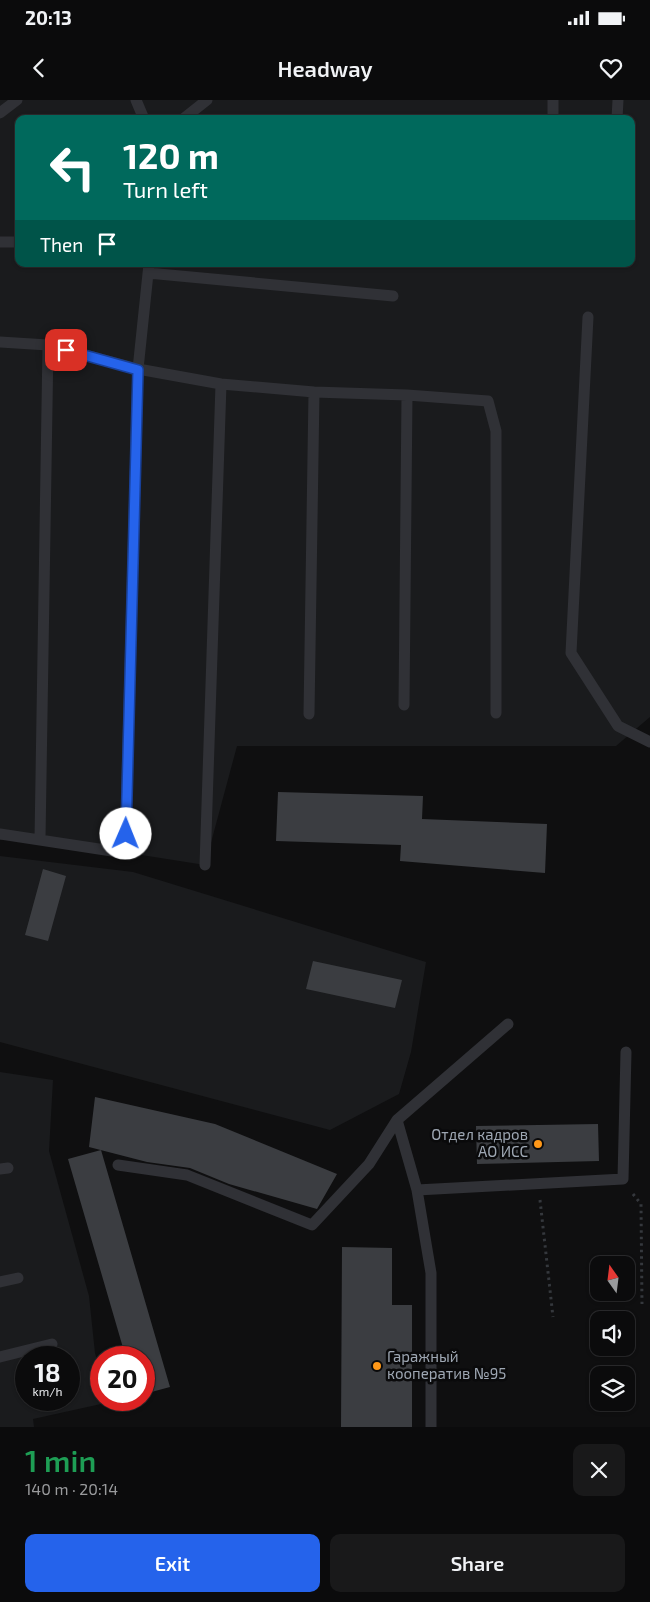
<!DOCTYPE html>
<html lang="en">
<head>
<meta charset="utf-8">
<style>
	body { margin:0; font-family:"Exo 2",sans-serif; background:#19191a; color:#f1f3f6; height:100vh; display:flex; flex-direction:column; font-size:19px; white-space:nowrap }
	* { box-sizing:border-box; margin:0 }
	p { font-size:16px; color:#9a9b9d }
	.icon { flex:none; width:28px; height:28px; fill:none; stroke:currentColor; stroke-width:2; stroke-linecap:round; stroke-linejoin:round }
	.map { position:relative; height:1327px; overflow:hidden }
	.panel { display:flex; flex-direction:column; background:#0b0b0c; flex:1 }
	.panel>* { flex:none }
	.hud { position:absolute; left:15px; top:15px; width:620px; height:152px; border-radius:10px; box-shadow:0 1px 4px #0004,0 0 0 1px #2b2b2d; background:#00695c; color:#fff; overflow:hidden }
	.needle { width:32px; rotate:346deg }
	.tools { position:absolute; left:590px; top:1156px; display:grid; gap:10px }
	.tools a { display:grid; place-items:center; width:45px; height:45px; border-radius:10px; background:#0b0b0c; box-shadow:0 1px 4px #0004,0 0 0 1px #2b2b2d; font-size:25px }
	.speed { position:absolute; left:15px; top:1246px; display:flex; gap:10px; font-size:25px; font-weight:700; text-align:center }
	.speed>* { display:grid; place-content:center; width:65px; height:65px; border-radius:50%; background:#0b0b0c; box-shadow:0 1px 4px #0004,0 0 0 1px #2b2b2d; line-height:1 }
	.speed small { font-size:12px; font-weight:400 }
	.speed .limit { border:8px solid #d22; background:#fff; color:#111 }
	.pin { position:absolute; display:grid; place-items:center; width:42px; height:42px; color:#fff; margin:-21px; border-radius:10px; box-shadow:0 2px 8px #0006 }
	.me { position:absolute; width:55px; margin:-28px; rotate:1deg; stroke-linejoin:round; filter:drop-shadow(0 0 4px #0008) }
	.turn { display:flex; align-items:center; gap:18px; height:105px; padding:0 25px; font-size:22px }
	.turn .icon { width:65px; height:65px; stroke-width:2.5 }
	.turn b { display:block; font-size:35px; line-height:42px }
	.then { display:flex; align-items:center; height:48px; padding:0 25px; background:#0003; gap:10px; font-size:19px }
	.round { display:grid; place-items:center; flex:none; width:52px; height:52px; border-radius:10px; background:#19191a }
	.headline { display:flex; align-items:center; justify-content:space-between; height:85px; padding:0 25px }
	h1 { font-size:30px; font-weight:600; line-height:38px; color:#1e9e55 }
	.action { display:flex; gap:10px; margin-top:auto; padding:10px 25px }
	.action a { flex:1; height:58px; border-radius:10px; background:#2563eb; color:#fff; font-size:20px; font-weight:600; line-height:58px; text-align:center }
	.action a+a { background:#19191a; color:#f1f3f6 }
	.status { display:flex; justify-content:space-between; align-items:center; height:35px; padding:0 25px; background:#0b0b0c; direction:ltr }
	.status svg { height:14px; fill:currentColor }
	header { display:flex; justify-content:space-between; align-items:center; height:65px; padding:0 25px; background:#0b0b0c; font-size:22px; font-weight:600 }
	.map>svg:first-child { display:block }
	.built { fill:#1a1b1d; fill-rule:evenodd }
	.building { fill:#3b3d41 }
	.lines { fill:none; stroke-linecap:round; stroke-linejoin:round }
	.path { stroke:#35383d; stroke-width:3; stroke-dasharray:2.5 4; stroke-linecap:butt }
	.lane { stroke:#303136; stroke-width:11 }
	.route-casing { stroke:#184099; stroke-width:12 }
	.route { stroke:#2563eb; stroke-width:9 }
	.poi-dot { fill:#ff9818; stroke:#0a0a0b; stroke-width:2 }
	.labels { text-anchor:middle; stroke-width:5; stroke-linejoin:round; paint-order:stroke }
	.poi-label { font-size:15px; fill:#9ea7b3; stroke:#0a0a0b; text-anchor:end }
</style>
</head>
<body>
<div class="status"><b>20:13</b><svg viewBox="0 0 49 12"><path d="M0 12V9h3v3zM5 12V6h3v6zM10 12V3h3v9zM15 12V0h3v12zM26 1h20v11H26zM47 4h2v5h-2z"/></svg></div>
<header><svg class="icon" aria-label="back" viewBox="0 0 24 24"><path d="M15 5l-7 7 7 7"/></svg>Headway<svg class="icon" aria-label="heart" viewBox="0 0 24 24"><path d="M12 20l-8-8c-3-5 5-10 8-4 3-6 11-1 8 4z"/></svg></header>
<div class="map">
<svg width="650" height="1327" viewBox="0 0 650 1327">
	<rect width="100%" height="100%" fill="#0f0f10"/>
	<path class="built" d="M0,0H650V617L616,646H237L205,765L40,739L0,740ZM19,19H631V164H19Z
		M0,756L133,772L426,862L411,952L399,994L330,1030L0,942Z
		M0,972L53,980L49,1051L89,1196L95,1253L101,1274V1300H109L110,1302L33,1319L34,1327H0ZM26,1258H69V1300H26Z"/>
	<path class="building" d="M278,692L423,696L422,719L547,724L545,773L400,761L401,745L276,741Z
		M43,769L66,776L48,841L25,835Z
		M313,861L402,880L395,908L306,889Z
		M95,997L215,1024L337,1074L317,1109L229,1084L190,1068L147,1062L89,1047Z
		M598,1024L599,1061L477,1064L476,1026Z
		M101,1050L170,1287L144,1294V1258H126L68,1059Z
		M342,1147L392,1148V1205H412V1327H341Z"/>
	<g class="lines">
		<path class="path" d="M633,1094L641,1104L642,1204
			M540,1100L553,1217"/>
		<path class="lane" d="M136,0L144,19
			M0,13L17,0
			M183,19L207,0
			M553,19V0
			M617,19L618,0
			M0,142H19
			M148,173L393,196
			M588,217L571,553L618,626L650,642
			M0,242L48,245L138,269L221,284L314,292L407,295L488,301L496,331V613
			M404,605L407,295
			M309,614L314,292
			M0,734L125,753L138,269L149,164
			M40,739L48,245
			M205,765L221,284
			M118,1065L187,1075L312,1125L369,1064L397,1020
			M0,1069L8,1068
			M417,1090L623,1079L626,952
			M0,1182L18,1178
			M0,1257L52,1244
			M431,1327V1173L417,1090L397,1020L508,924"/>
	</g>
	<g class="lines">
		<g class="route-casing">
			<path id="route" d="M66,250L138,270L126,734"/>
		</g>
		<use href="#route" class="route"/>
	</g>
	<g class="poi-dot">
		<circle cx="538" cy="1044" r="5"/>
		<circle cx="377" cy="1266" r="5"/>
	</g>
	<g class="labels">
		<g class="poi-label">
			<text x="528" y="1040">Отдел кадров<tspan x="528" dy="17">АО ИСС</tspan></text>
			<text x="387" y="1262" text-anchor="start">Гаражный<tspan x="387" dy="17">кооператив №95</tspan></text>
		</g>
	</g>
</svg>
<div class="tools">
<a><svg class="needle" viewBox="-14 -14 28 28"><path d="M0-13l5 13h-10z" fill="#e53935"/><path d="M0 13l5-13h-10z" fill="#9a9b9d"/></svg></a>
<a><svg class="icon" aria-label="sound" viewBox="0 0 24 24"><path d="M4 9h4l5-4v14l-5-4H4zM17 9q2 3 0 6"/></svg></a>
<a><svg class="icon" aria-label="layers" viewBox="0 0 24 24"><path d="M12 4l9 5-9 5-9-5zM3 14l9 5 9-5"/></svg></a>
</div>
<div class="speed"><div>18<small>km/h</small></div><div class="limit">20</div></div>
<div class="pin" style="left:66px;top:250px;background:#d93025"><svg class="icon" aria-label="arrive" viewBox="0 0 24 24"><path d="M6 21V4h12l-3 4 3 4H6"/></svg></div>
<svg class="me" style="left:126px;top:734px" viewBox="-20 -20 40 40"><circle r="19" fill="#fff"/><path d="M0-13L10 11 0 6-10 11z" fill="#2563eb"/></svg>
<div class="hud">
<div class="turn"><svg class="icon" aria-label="left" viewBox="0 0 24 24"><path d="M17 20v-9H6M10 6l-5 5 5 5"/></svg><div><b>120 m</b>Turn left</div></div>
<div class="then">Then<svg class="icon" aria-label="arrive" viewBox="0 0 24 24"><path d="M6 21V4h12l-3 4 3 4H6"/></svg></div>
</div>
</div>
<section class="panel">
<div class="headline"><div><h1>1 min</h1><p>140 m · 20:14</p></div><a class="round"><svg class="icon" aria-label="close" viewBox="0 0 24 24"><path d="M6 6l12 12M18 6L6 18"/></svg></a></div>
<div class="action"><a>Exit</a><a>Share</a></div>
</section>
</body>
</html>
